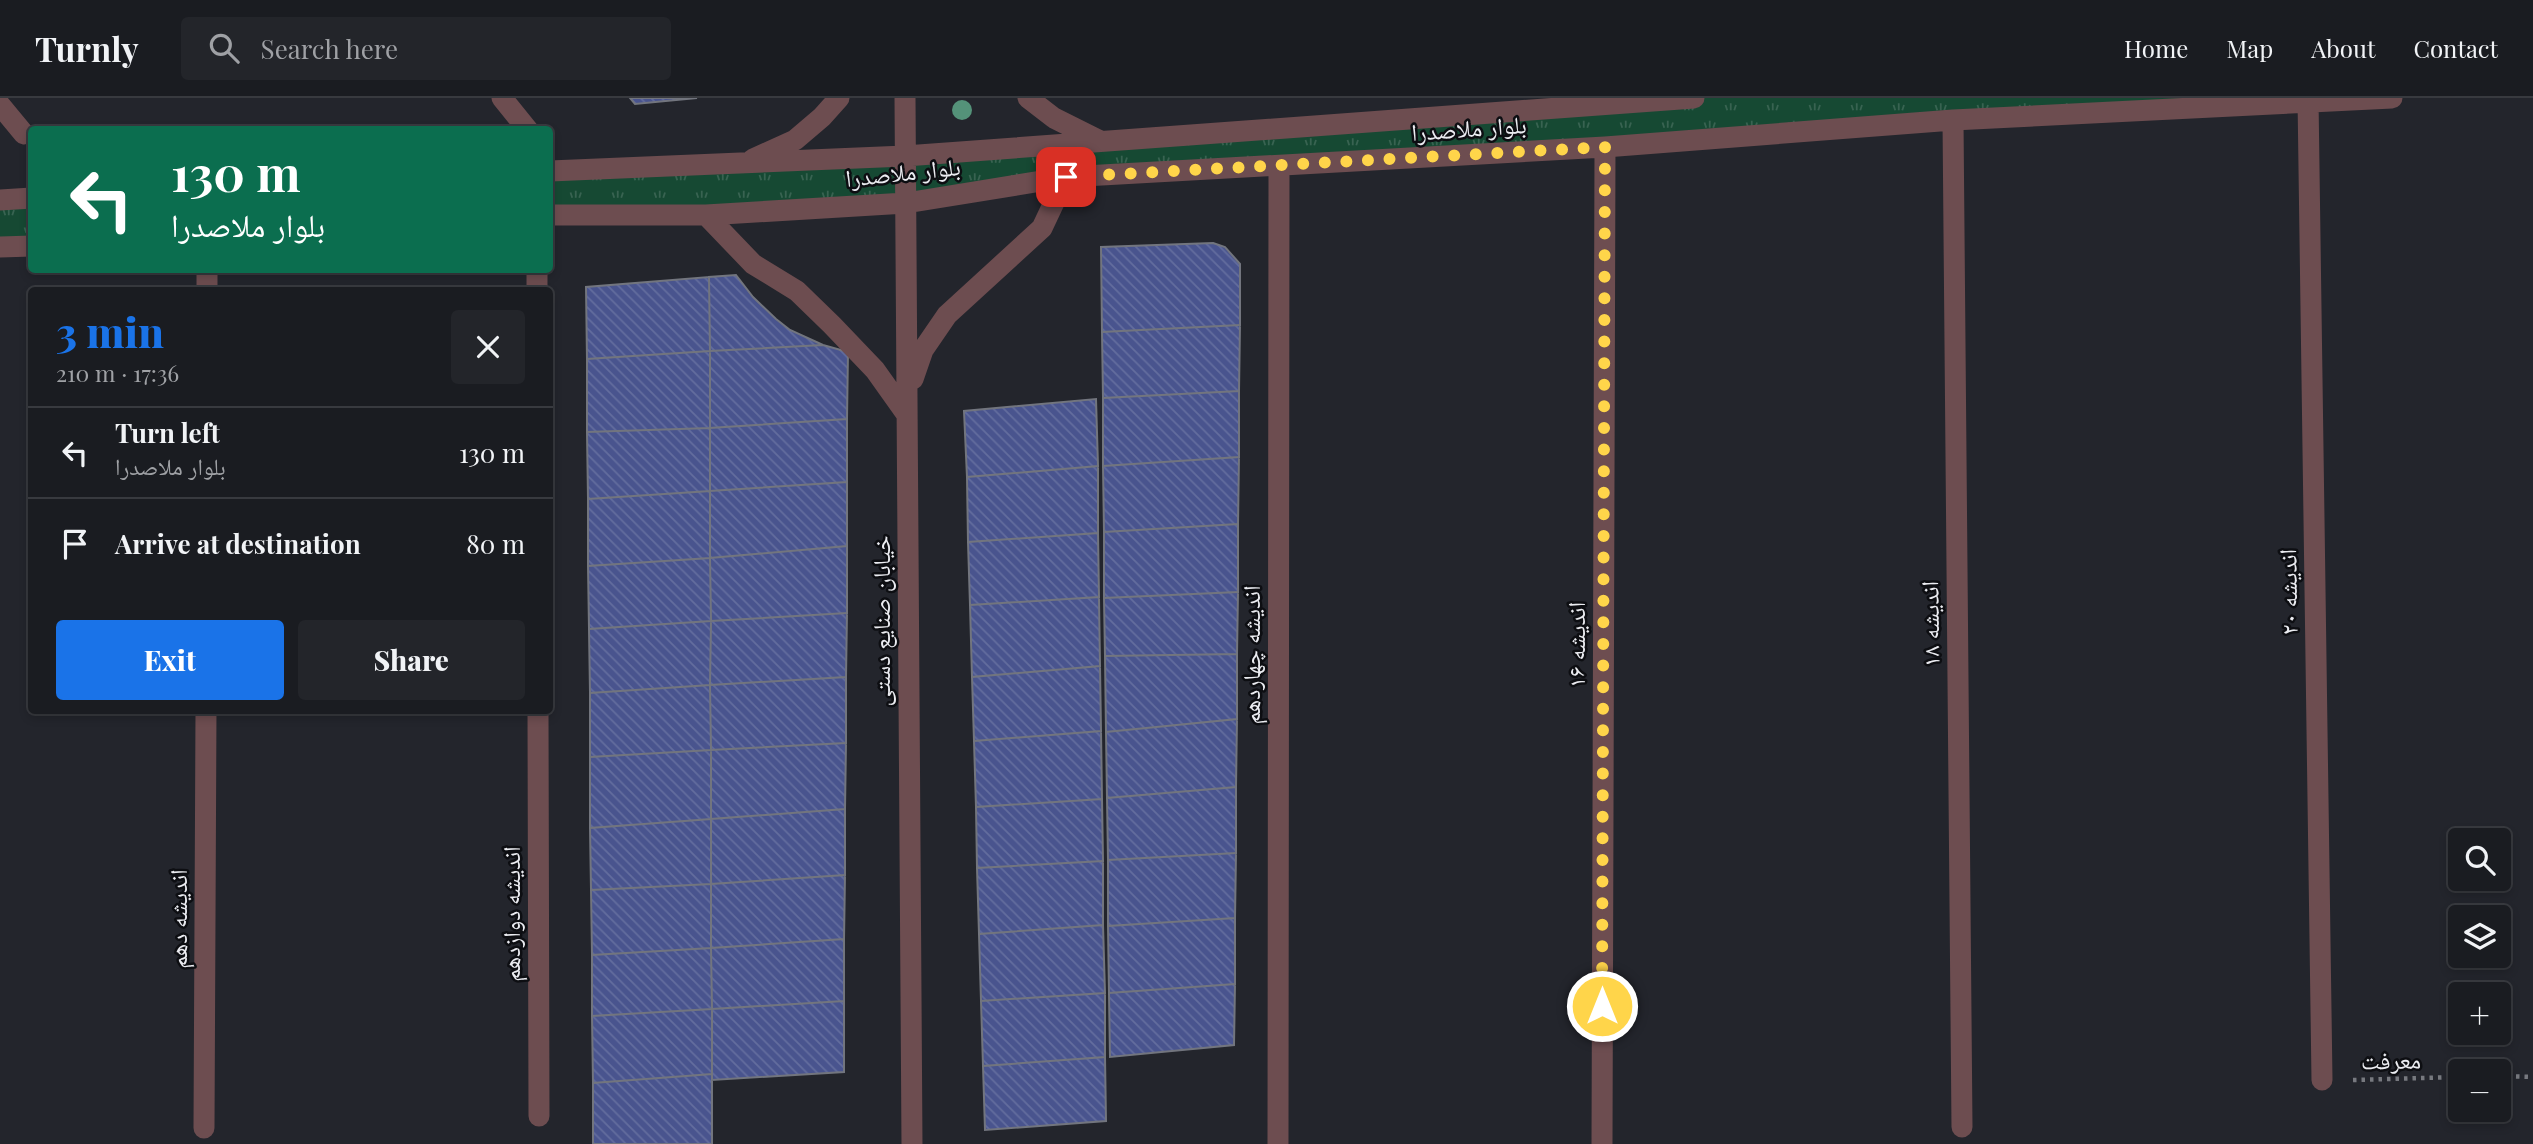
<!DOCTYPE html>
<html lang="en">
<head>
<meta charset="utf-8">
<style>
	body { margin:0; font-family:"Playfair Display","Noto Naskh Arabic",serif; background:#23252a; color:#f1f3f6; height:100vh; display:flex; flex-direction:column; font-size:26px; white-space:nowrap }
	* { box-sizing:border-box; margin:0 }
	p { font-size:23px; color:#9fa1a5 }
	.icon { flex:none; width:38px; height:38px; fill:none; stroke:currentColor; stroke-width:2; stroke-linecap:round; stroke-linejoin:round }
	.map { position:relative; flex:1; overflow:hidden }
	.side { position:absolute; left:28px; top:189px; width:525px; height:427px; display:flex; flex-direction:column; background:#1a1c21; border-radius:7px; box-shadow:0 4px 10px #0003,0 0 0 2px #383a3f }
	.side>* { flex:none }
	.hud { position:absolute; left:28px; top:28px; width:525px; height:147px; border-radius:7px; box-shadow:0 4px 10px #0003,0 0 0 2px #383a3f; background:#0b6e4f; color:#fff; overflow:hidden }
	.tools { position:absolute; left:2448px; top:730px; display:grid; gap:14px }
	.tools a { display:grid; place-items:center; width:63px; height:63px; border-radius:7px; background:#1a1c21; box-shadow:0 4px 10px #0003,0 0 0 2px #383a3f; font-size:35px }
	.pin { position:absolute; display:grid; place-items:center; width:60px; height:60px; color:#fff; margin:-30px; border-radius:14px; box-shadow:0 4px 10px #0006 }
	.me { position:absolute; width:77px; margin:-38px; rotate:0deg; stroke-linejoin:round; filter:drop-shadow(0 0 5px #0008) }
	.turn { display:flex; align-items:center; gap:24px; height:147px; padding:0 28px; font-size:32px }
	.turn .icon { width:91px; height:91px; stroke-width:2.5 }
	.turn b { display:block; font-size:49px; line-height:60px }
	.round { display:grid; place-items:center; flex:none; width:74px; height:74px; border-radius:7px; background:#23252a }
	.overview { display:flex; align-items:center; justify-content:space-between; height:119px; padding:0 28px }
	h1 { font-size:42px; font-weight:800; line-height:52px; color:#1a73e8 }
	.primary-button { display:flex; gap:14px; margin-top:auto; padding:14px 28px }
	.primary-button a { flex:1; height:80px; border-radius:7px; background:#1a73e8; color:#fff; font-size:28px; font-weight:800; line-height:80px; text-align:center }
	.primary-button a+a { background:#23252a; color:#f1f3f6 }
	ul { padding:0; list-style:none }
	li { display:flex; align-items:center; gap:21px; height:91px; padding:0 28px; border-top:2px solid #383a3f }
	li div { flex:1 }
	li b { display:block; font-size:26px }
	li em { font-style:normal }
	header { display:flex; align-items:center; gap:42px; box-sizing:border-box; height:98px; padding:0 35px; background:#1a1c21; border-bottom:2px solid #383a3f }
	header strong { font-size:33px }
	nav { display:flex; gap:38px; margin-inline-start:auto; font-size:24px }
	.search { width:490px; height:63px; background:#23252a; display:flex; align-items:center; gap:18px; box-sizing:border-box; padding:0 24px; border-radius:7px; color:#9fa1a5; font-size:26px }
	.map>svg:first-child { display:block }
	.grass { fill:url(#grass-tufts) }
	.building { fill:url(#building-back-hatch); stroke:#72757e; stroke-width:2 }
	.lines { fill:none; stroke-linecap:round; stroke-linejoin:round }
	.path { stroke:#77797f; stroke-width:4.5; stroke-dasharray:3.5 5; stroke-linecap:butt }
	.minor { stroke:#6d4d50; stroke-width:21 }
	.tree { fill:#549279 }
	.route { stroke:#ffd54a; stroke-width:12; stroke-dasharray:0 21.6 }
	.labels { text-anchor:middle; stroke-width:5; stroke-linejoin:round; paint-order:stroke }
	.street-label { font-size:24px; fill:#ebecf1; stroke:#0d0e12 }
</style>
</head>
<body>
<header>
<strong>Turnly</strong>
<div class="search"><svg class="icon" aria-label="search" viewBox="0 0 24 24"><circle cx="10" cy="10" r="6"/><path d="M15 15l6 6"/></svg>Search here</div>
<nav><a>Home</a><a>Map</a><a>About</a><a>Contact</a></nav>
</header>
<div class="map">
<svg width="2533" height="1046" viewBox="0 0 2533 1046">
	<defs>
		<pattern id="grass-tufts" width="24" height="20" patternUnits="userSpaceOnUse" patternTransform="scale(1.75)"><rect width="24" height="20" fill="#164933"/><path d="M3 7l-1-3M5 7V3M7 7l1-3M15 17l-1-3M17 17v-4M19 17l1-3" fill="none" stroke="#386351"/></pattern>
		<pattern id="building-back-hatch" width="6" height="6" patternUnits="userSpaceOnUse" patternTransform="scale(1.75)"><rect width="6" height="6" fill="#49548e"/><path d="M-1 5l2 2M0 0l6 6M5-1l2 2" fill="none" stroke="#636d9e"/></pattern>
	</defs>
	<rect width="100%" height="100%" fill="#23252c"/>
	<path class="grass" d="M1694,0H2287L1279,69L906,105L550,117V73Z
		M31,100V148L0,149V102Z"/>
	<path class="building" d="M630,0H697L635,6Z
		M1213,145L1225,149L1240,166V227L1102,234L1101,149Z
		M736,177L753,199L776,221L790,232L823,247L710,253L709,179Z
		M709,179L710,253L587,261L586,189Z
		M1240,227L1239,293L1103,300L1102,234Z
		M823,247L848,254L847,321L710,330V253Z
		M710,253V330L587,334V261Z
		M1239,293V359L1103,368V300Z
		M1096,301L1098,368L967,379L964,313Z
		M847,321V384L710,393V330Z
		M710,330V393L588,401L587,334Z
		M1239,359L1238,426L1104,434L1103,368Z
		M1098,368V435L968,444L967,379Z
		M847,384V448L710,460V393Z
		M710,393V460L588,468V401Z
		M1238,426V494L1104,500V434Z
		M1098,435L1099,499L970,507L968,444Z
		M847,448V515L711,523L710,460Z
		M710,460L711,523L589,531L588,468Z
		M1238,494L1237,556L1105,558L1104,500Z
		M1099,499L1100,568L972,579L970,507Z
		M847,515L846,579L710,587L711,523Z
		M711,523L710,587L590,595L589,531Z
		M1237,556V621L1106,634L1105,558Z
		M1100,568L1101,633L974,643L972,579Z
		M846,579V645L711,652L710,587Z
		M710,587L711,652L590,659V595Z
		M1237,621L1236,689L1107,700L1106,634Z
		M1101,633L1102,701L976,709L974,643Z
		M846,645L845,711L711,721V652Z
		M711,652V721L590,730V659Z
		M1236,689V755L1108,762L1107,700Z
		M1102,701L1103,763L977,770L976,709Z
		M845,711V777L711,786V721Z
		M711,721V786L591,792L590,730Z
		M1236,755L1235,820L1108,828V762Z
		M1103,763V827L979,836L977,770Z
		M845,777L844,841L711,850V786Z
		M711,786V850L592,857L591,792Z
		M1235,820V886L1109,895L1108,828Z
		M1103,827L1105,895L981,903L979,836Z
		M844,841V903L712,911L711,850Z
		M711,850L712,911L592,918V857Z
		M1235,886L1234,947L1110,959L1109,895Z
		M1105,895V959L983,968L981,903Z
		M844,903V974L712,982V911Z
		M712,911V976L593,985L592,918Z
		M1105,959L1106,1023L985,1032L983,968Z
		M712,976V1046H593V985Z"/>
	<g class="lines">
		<path class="path" d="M2499,978L2533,979
			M2353,982L2460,979"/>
		<path class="minor" d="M502,0L528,32
			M905,0L912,1046
			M1028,0L1054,20L1100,43
			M2308,0L2322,982
			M0,7L24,36
			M1953,22L1962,1029
			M753,61L795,42L822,19L839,0
			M550,73L905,58L1694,0
			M0,102L32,100
			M550,117H706L906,105L1066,79L1605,49L1953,22L2392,0
			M706,117L753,166L797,193L832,227L875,272L907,317
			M0,149L32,148
			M537,172V192
			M207,192V172
			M913,281L923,252L947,217L1042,130L1066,79
			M538,612L539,1018
			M204,1030L206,612
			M1278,1046L1279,69
			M1602,1046L1605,49"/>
	</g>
	<circle class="tree" cx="962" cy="12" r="10"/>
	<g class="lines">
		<path class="route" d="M1066,79L1605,49L1602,908"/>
	</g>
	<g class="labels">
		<g class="street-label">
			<text transform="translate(1469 31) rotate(-4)" y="8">بلوار ملاصدرا</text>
			<text transform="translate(903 75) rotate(-6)" y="8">بلوار ملاصدرا</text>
			<text transform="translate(2289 494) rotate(-91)" y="8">اندیشه ۲۰</text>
			<text transform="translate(882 523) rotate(-90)" y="8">خیابان صنایع دستی</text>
			<text transform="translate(1931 526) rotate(-91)" y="8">اندیشه ۱۸</text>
			<text transform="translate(1577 547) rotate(-90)" y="8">اندیشه ۱۶</text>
			<text transform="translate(1252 557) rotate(-90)" y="8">اندیشه چهاردهم</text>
			<text transform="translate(512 816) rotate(-90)" y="8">اندیشه دوازدهم</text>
			<text transform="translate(179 821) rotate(-90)" y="8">اندیشه دهم</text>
			<text transform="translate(2391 963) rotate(-1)" y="8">معرفت</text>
		</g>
	</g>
</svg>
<div class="tools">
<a><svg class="icon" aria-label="search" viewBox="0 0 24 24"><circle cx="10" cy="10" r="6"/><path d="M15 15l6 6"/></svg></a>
<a><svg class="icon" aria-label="layers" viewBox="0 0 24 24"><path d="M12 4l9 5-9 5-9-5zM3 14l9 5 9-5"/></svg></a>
<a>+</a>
<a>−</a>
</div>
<div class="pin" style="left:1066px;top:79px;background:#d93025"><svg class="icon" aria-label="arrive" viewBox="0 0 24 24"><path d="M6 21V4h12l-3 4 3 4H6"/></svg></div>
<svg class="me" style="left:1602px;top:908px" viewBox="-20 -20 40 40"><circle r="17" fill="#ffd54a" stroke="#fff" stroke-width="3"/><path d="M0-11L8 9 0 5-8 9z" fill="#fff"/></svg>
<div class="hud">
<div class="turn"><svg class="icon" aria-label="left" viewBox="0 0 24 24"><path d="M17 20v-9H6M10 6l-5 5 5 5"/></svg><div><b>130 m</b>بلوار ملاصدرا</div></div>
</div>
<section class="side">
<div class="overview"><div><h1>3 min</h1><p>210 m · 17:36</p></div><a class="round"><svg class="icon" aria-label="close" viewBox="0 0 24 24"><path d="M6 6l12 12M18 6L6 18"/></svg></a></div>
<ul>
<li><svg class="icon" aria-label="left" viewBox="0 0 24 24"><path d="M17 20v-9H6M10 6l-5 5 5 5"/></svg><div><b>Turn left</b><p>بلوار ملاصدرا</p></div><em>130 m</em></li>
<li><svg class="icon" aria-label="arrive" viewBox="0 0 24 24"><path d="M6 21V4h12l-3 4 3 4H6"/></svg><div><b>Arrive at destination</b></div><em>80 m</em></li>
</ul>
<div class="primary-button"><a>Exit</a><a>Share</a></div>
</section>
</div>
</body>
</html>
